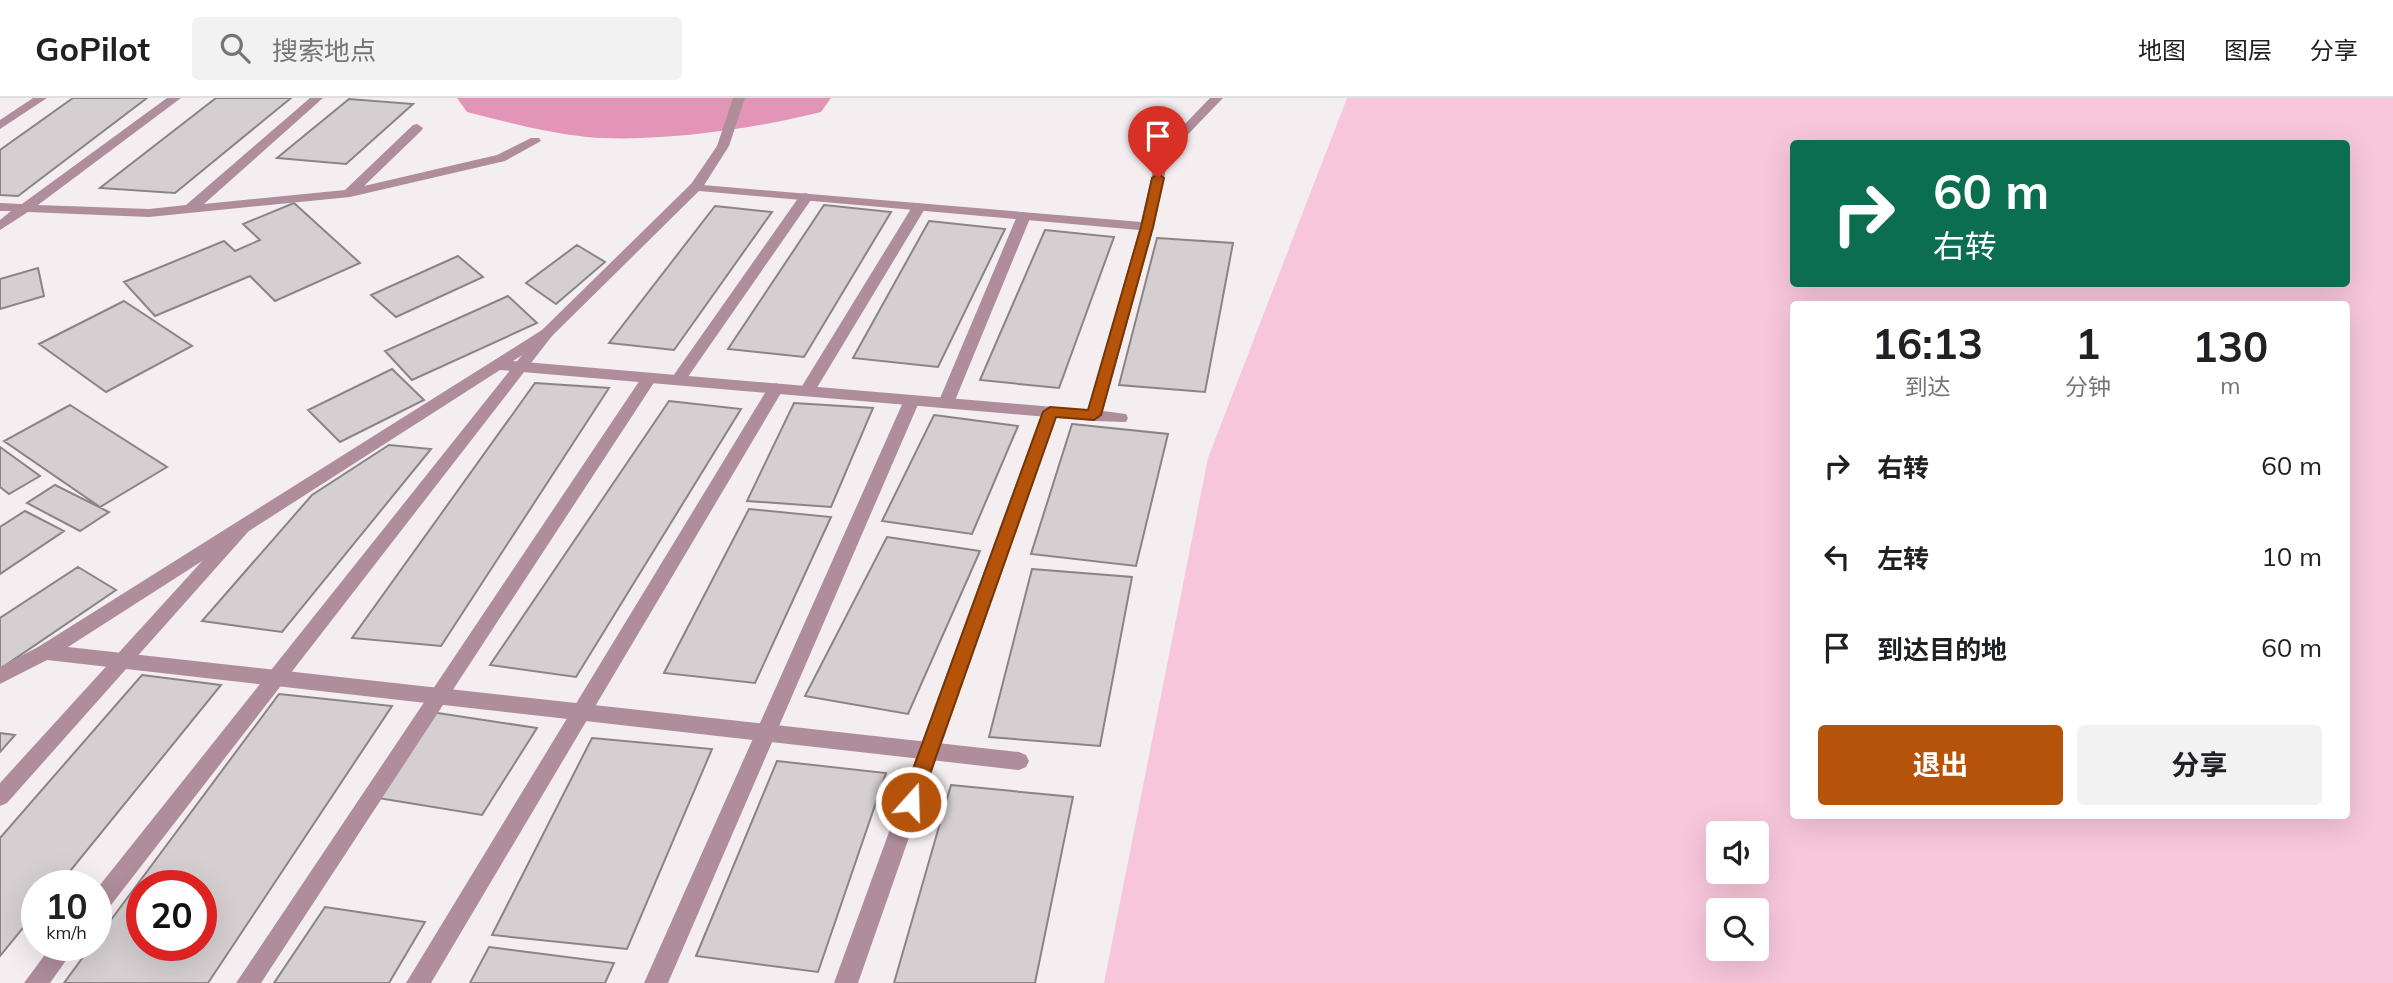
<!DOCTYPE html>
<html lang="zh">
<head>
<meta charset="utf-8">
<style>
	body { margin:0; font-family:Mulish,"Noto Sans SC",sans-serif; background:#f2f2f2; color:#202124; height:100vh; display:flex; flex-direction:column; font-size:26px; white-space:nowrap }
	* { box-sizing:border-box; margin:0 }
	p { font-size:23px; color:#757577 }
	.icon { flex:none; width:38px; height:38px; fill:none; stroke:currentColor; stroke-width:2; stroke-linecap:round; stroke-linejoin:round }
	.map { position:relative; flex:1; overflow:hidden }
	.sheet { position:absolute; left:1790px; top:203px; width:560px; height:518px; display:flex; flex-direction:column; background:#fff; border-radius:7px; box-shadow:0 7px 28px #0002 }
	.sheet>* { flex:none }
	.guide { position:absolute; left:1790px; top:42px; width:560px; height:147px; border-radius:7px; box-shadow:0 7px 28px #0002; background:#0b6e4f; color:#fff; overflow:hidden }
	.buttons { position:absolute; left:1706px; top:723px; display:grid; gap:14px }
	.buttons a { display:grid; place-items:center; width:63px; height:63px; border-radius:7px; background:#fff; box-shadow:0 7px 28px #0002; font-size:35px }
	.speed { position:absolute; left:21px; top:772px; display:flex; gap:14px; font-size:35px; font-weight:700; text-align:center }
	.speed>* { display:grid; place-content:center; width:91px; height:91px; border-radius:50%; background:#fff; box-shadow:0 7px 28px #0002; line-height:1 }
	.speed small { font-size:18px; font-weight:400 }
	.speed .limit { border:10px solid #d22; background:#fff; color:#111 }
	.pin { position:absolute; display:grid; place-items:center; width:60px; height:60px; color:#fff; margin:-72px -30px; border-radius:50% 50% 50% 0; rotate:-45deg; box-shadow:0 0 7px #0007 }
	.pin .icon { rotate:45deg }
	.me { position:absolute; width:77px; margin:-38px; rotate:20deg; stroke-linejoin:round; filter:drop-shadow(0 0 5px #0008) }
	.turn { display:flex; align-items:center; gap:24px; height:147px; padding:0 28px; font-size:32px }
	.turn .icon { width:91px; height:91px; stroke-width:2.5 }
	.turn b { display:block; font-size:49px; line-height:60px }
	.eta { display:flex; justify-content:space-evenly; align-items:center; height:119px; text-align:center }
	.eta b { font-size:42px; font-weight:700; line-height:49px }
	.primary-button { display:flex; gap:14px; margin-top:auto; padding:14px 28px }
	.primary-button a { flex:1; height:80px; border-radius:7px; background:#b45309; color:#fff; font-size:28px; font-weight:700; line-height:80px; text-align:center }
	.primary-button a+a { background:#f2f2f2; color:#202124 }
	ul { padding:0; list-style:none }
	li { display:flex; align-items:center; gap:21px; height:91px; padding:0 28px }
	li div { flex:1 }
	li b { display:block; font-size:26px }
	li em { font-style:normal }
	header { display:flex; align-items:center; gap:42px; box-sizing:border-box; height:98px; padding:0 35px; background:#fff; border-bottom:2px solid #e0e0e0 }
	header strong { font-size:33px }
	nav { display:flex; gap:38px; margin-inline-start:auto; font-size:24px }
	.search { width:490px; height:63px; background:#f2f2f2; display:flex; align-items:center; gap:18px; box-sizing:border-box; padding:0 24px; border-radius:7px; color:#757577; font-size:26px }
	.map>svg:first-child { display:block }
	.green { fill:#f7c6da; fill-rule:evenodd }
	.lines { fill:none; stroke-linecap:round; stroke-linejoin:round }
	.river { fill:#e395b8; fill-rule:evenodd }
	.building { fill:#d5cfd1; stroke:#8a8486; stroke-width:2; fill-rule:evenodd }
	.service { fill:#af8d9b; fill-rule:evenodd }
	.minor { fill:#af8d9b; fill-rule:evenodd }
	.route { fill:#b45309; stroke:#753606; stroke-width:2 }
</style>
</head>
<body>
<header>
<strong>GoPilot</strong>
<div class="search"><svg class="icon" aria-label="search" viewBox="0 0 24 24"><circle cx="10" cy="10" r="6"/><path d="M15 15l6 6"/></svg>搜索地点</div>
<nav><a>地图</a><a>图层</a><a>分享</a></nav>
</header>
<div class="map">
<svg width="2393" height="885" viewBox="0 0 2393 885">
	<rect width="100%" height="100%" fill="#f4eef1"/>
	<path class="green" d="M1347,0H2393V885H1104L1208,360ZM1794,46H2347V186H1794ZM1794,206H2347V718H1794ZM1718,735H1757V774H1718ZM1718,812H1757V850H1718Z"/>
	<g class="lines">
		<path class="river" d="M457,0H831L821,14C755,31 655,45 587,39C547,35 507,24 467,14Z"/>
	</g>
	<path class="building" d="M73,0H147L18,98L0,97V52Z
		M216,0H291L175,95L100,90Z
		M349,1L413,6L346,66L277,60Z
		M294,105L360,165L275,203L250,178L155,218L124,184L224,143L235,153L260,142L243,126Z
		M824,107L891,114L804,259L728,251Z
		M715,108L772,114L674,252L609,245Z
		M929,123L1005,131L938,269L853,260Z
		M1045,132L1114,139L1059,290L980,282Z
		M1157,140L1233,145L1205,294L1119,287Z
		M577,147L605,164L556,206L526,185Z
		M458,158L483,179L396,219L371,197Z
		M38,170L44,198L0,211V181Z
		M508,198L537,225L412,282L385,253Z
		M124,203L192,248L106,294L39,246Z
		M392,271L424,302L340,344L308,312Z
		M535,285L609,290L441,548L352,540Z
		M669,303L741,311L576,579L490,567Z
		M794,305L873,310L831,409L747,403Z
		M70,307L167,369L100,409L4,343Z
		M934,317L1018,328L972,436L882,423Z
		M1072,326L1168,336L1136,468L1031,456Z
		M389,347L431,351L282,534L202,523L312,397Z
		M0,349L40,378L9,396L0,389Z
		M55,387L109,414L80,433L27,405Z
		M749,411L831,419L755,585L664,575Z
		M25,413L64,433L0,476V429Z
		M887,439L980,453L908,616L805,598Z
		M78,469L116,492L0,571V520Z
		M1032,471L1132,479L1100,648L989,639Z
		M142,577L221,587L58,788H37V813L0,858V740Z
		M279,596L392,608L208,885H64L92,847H96V842ZM142,788H201V847H142Z
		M431,614L537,630L482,717L372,699Z
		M0,635L15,637L0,654Z
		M592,640L712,651L627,851L492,837Z
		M777,663L886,675L818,874L696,858Z
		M951,687L1073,699L1035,885H894Z
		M325,809L425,824L389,885H274Z
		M489,849L614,865L605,885H470Z"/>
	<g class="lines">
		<path class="service" d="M733,0H745L729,48L701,92H691L689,89L717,48Z
			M806,95L813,99L683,286H673L670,282L673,278L801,96Z
			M919,105L926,109L815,293L807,298L801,297L799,293L912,109Z
			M1024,114L1031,118L954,305L952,309H940L938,305L1017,118Z
			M547,230L552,232L554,235L552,238L104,816L96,819V792L542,232Z
			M649,275L657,280L261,885H236L644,276Z
			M776,285L784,290L431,885H406L768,290Z
			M912,297L920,302L668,885H644L904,302Z
			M1050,309L1058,314L858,885H834L1042,314Z
			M241,425L247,427L250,431L247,435L7,705L0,708V685L235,427Z
			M52,847H77L50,885H24Z"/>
		<path class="minor" d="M33,0H47L0,31V22Z
			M167,0H181L38,107L149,111L186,107L310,0H323L204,106L345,92L413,27L417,26L423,30L421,33L364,88L497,57L531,40H539L541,43L505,63L350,99L149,119L28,114L0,132V122L11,113H0V105L22,106Z
			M1210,0H1223L1169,56L1154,129L1103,313L1126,316L1128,320L1126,324L1094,323L500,272L68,549L1019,654L1026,657L1029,663L1026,669L1019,672L47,562L0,586V569L38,549L542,232L691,86L1141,124L1157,55ZM699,93L1139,132L1088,312L513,263L552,238Z"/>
	</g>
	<path class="route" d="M1158,76L1164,80L1153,129L1101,317L1094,322L1056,319L920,704L917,710L911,712L904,710L901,704L1043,314L1050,309L1088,312L1141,129L1152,80Z"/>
</svg>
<div class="buttons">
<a><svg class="icon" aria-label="sound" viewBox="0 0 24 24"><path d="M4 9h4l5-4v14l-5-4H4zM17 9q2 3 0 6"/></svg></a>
<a><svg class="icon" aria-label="search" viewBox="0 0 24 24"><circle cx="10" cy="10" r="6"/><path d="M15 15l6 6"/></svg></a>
</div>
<div class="speed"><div>10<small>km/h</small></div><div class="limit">20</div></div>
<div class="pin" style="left:1158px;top:80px;background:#d93025"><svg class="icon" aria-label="arrive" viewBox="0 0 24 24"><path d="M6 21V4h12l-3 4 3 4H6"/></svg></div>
<svg class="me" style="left:911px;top:704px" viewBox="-20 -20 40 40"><circle r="17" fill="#b45309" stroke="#fff" stroke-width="3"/><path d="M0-11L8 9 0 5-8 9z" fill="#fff"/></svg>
<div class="guide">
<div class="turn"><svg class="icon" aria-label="right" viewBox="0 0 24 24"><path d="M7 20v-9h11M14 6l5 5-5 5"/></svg><div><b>60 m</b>右转</div></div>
</div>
<section class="sheet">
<div class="eta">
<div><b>16:13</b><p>到达</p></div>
<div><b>1</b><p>分钟</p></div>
<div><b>130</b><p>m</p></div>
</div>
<ul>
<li><svg class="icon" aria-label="right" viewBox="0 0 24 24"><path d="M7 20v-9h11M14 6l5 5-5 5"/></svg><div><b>右转</b></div><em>60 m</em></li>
<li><svg class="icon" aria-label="left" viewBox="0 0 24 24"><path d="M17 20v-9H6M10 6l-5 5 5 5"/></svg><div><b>左转</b></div><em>10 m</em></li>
<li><svg class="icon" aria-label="arrive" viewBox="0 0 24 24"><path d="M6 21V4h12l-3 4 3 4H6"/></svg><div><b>到达目的地</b></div><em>60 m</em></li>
</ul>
<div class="primary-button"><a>退出</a><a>分享</a></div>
</section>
</div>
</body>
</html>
